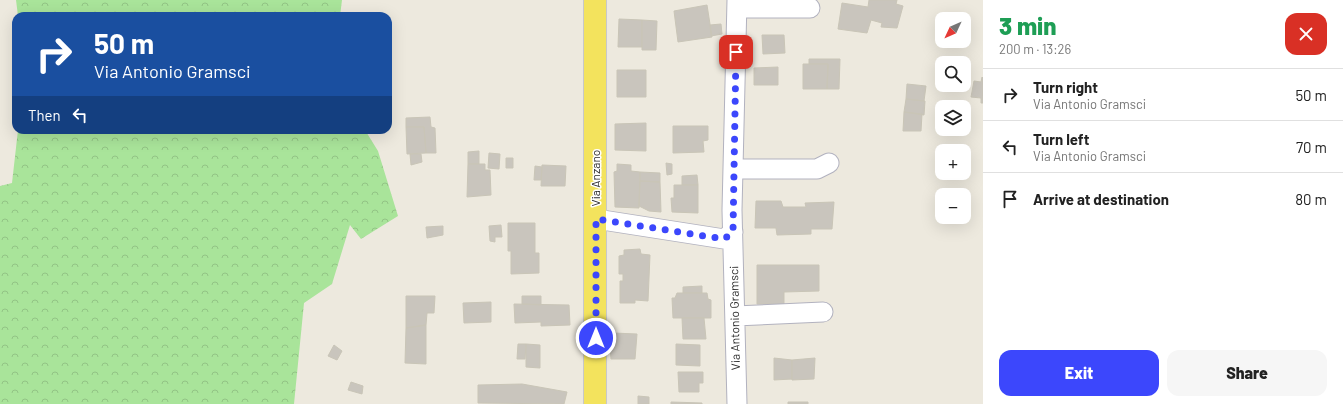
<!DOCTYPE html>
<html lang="en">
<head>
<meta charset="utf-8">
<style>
	body { margin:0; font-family:Barlow,sans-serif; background:#f6f6f6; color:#222; height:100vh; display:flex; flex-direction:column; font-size:15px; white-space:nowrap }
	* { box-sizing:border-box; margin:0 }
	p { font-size:13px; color:#767676 }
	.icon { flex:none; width:22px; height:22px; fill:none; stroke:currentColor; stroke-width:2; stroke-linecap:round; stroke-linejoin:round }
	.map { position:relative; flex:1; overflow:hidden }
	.side { display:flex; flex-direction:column; background:#fff; width:360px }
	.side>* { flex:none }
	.guide { position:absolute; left:12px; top:12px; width:380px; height:122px; border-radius:12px; box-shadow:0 4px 16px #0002; background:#1a4fa0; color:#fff; overflow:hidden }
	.needle { width:26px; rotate:226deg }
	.buttons { position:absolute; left:935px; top:12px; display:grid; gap:8px }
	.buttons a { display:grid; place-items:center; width:36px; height:36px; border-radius:8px; background:#fff; box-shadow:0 4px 16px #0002; font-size:20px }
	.pin { position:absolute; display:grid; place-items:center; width:34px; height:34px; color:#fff; margin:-17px; border-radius:8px; box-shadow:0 2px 6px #0006 }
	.me { position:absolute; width:44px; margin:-22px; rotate:0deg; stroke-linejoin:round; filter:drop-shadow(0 0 3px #0008) }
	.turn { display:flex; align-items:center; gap:14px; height:84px; padding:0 16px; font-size:18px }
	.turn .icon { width:52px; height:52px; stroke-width:2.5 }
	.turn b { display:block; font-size:28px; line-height:34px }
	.then { display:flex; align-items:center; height:38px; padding:0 16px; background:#0003; gap:8px; font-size:15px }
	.round { display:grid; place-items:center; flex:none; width:42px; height:42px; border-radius:12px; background:#f6f6f6 }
	.overview { display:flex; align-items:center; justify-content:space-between; height:68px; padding:0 16px }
	h1 { font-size:24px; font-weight:800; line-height:30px; color:#1e9e55 }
	.cta { display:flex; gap:8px; margin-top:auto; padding:8px 16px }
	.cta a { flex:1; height:46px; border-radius:12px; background:#3c47fc; color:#fff; font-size:16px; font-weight:800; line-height:46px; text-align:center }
	.cta a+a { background:#f6f6f6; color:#222 }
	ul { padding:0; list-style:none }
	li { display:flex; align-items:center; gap:12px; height:52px; padding:0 16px; border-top:1px solid #e0e0e0 }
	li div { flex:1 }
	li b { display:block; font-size:15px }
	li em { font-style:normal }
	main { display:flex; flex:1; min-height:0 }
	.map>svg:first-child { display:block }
	.forest { fill:url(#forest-crowns) }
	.building { fill:#c9c5bd; stroke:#c9c5b7 }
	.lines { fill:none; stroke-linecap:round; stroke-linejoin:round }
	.minor-casing { stroke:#b2b2bf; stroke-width:21 }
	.major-casing { stroke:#c8c8c8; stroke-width:24 }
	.minor { stroke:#fff; stroke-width:19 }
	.major { stroke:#f3e35d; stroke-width:22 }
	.route { stroke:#3c47fc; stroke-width:7; stroke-dasharray:0 12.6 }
	.labels { text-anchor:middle; stroke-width:3; stroke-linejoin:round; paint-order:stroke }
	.street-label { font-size:12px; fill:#2c2c2c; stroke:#fff }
</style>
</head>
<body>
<main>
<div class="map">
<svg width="983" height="404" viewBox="0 0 983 404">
	<defs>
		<pattern id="forest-crowns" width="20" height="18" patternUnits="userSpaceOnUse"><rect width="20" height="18" fill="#a9e49a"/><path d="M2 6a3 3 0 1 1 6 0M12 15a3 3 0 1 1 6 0" fill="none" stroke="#92c485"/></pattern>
	</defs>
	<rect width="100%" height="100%" fill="#ede9de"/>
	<path class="forest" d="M16,0H342L340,16H18Z
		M18,130H365L378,151L398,216L361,239L350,225L332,284L304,303L294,404H0V186L12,183Z"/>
	<path class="building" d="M869,0H897L896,4L903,6L897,28L881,27L882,23L871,20L867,33L838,29L842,3L868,7Z
		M707,5L712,37L678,42L674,11Z
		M619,19L642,20V47H618Z
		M642,20L657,21L656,50H642Z
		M721,24L722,34L711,36L710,25Z
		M762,35H784L785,53L763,54Z
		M809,59H840L839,89H827L828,64H809Z
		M803,64H828L827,89H803Z
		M778,67V85H754V68Z
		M617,70H646V97H617Z
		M982,77L983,78V103H981V98L971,97L974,81L981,82Z
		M907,84L926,86L924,101L906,99Z
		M906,99L925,101L924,115L904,112Z
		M904,112L922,114L921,131H903Z
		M430,117L431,127L435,128L436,153H426L424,127H406V118Z
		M646,123V151L615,150V124Z
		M673,126H708V140L703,141L704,152L673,153Z
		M406,127H424L426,153L407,154Z
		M479,151V164H468V152Z
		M489,153L500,154L499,169L488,168Z
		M410,154H421L422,162L411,165Z
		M506,158H513V168H506Z
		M666,163L672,164V174L667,175Z
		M468,164H485V170H490L491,195L467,197Z
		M617,164L631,165V171L640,172L639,208L615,207L614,172L617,171Z
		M542,165L566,166L565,186H541Z
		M535,166L542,167L541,180H534Z
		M640,172L660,173V182L640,181Z
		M697,175L698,185H682V176Z
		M640,181L660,182L661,212L649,211L639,206Z
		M674,185H698V213L672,212L671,198H674Z
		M756,201H781L783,207H806L805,203L834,202L832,229H811V234L777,235L776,228H755Z
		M508,223H535V253H539V273L511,274V251H508Z
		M501,225L502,237H495V242L490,241L489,226Z
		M443,226V235L427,238L426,227Z
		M640,249L641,254L650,255L648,301L635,300V303H620V281H623V274H619V256L624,255V250Z
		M757,265H819V291L784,292V304H757Z
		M702,286V293H683V287Z
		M677,293H707L708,299L711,300V318H673L672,298H675Z
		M406,296H435L434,313H427L426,325L406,328Z
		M522,296H541V305L522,304Z
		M491,302V322L464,323L463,303Z
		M514,304L569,305L570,325L541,326V322L515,323Z
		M682,318H704L706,339H683Z
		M426,325V364L405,363L406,328Z
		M613,333L637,334L635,359H611L610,346H612Z
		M518,344H526L525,359H517Z
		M526,344L540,345V368L526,367Z
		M676,344L700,345V366L676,365Z
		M334,345L342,351L337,360L328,356Z
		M774,358L792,360V379L774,380Z
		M815,358L814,379L792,380V360Z
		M678,372H703V383H699V392H679Z
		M351,382L363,386L362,394L348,390Z
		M522,384L567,392L564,404L478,403V385Z
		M638,396L649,397V404H638Z
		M671,402L702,403V404H671Z
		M788,402H808V404H788Z"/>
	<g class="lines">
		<g class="minor-casing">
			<path id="minor" d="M737,8H810
				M733,169H817L829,163
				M596,219L724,239L733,232
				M735,316L823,312
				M737,404L732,210L737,0"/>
		</g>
		<g class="major-casing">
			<path id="major" d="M595,0V404"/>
		</g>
		<use href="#minor" class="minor"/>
		<use href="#major" class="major"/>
	</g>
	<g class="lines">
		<path class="route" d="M596,338V219L724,239L733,232L736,52"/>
	</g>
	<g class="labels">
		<g class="street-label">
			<text transform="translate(596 178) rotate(-90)" y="4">Via Anzano</text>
			<text transform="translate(735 318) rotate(-91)" y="4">Via Antonio Gramsci</text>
		</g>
	</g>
</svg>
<div class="buttons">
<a><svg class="needle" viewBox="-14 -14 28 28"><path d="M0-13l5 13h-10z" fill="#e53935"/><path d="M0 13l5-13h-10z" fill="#767676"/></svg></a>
<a><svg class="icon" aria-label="search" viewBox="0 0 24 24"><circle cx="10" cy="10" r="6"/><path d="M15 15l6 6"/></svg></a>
<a><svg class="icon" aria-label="layers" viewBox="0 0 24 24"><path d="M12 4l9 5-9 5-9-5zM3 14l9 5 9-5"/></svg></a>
<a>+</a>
<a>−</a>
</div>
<div class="pin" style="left:736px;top:52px;background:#d93025"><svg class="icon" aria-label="arrive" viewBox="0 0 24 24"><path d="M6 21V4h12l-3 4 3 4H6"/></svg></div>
<svg class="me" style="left:596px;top:338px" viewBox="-20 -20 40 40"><circle r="17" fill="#3c47fc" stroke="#fff" stroke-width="3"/><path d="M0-11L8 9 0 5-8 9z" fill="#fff"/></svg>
<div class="guide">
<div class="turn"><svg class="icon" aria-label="right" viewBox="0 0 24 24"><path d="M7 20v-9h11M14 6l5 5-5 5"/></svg><div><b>50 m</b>Via Antonio Gramsci</div></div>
<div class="then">Then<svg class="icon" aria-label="left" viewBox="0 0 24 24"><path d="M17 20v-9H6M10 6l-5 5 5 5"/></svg></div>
</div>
</div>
<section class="side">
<div class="overview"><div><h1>3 min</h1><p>200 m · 13:26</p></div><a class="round" style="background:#d93025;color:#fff"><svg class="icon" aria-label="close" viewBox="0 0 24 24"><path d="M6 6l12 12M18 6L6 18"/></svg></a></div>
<ul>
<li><svg class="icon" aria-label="right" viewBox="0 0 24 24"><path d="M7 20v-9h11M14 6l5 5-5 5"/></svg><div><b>Turn right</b><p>Via Antonio Gramsci</p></div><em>50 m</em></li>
<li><svg class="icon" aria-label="left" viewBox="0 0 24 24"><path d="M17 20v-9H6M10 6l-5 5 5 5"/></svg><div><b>Turn left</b><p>Via Antonio Gramsci</p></div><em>70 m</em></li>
<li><svg class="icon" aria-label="arrive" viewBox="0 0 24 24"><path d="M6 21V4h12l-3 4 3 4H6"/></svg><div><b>Arrive at destination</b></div><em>80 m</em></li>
</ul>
<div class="cta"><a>Exit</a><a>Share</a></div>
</section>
</main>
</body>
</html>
